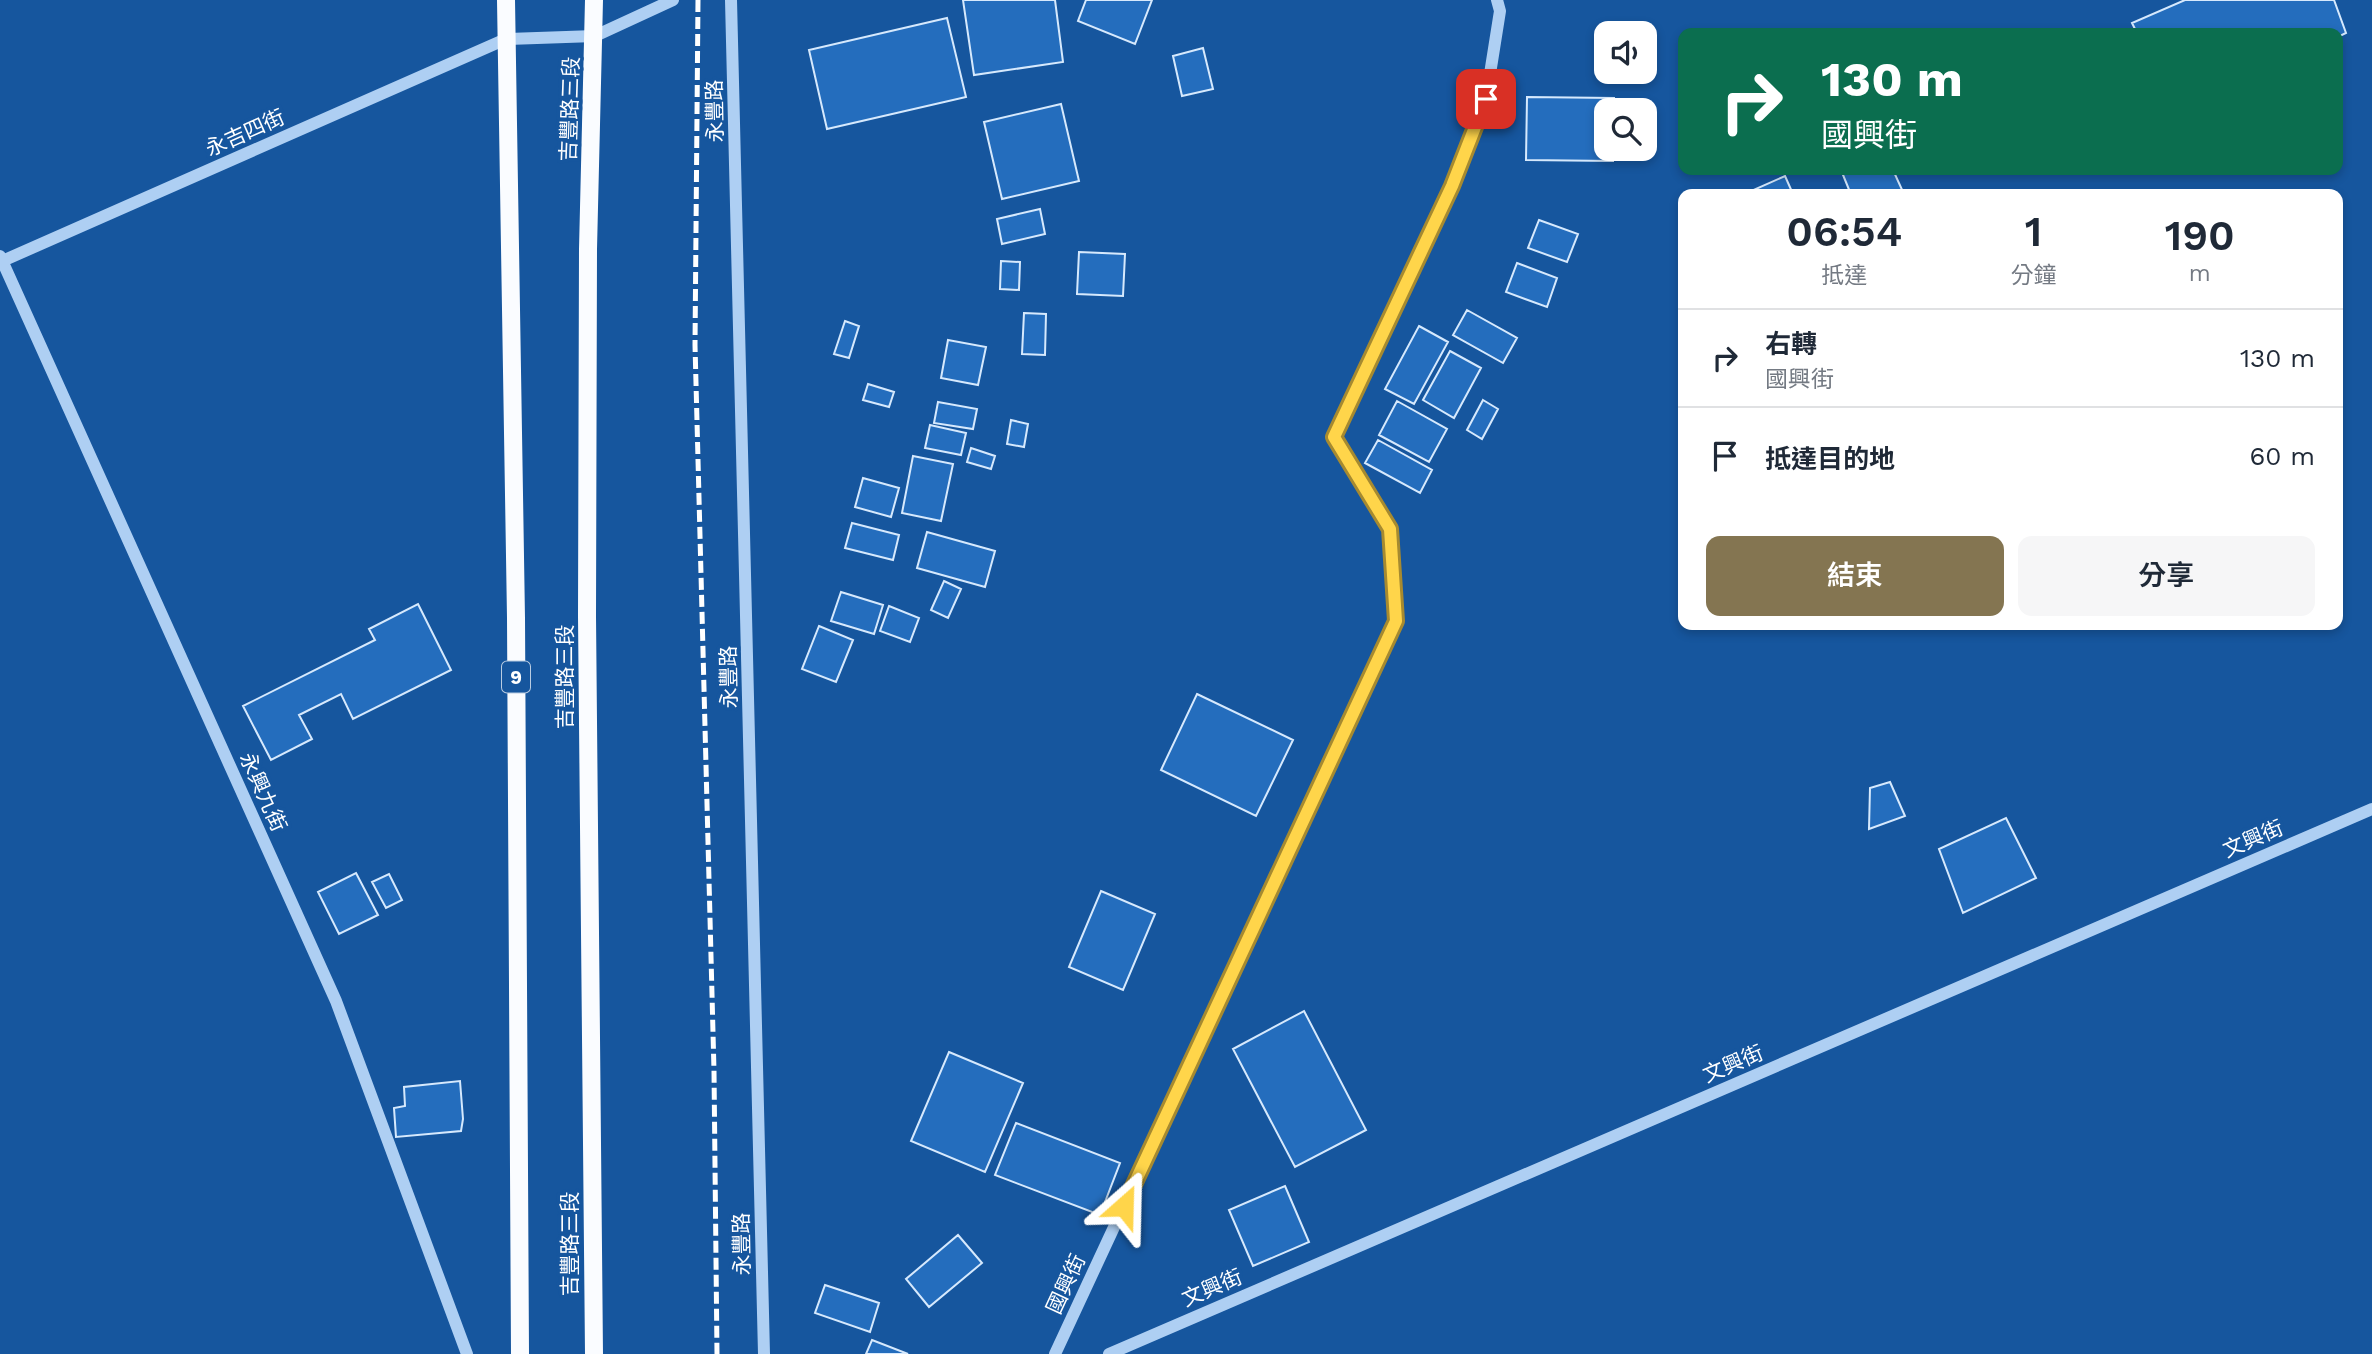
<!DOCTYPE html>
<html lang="zh-TW">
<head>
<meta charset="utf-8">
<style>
	body { margin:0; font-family:"Work Sans","Noto Sans TC",sans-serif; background:#f6f6f7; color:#1f2937; height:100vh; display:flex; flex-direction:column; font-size:26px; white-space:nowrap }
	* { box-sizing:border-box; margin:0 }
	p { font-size:23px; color:#747a83 }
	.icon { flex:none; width:38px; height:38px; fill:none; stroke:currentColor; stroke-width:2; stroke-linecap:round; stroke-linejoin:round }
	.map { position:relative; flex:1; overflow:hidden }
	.details { position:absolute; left:1678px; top:189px; width:665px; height:441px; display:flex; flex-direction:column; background:#fff; border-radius:14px; box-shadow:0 4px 10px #0003 }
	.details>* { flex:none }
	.banner { position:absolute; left:1678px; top:28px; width:665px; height:147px; border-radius:14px; box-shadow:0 4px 10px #0003; background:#0b6e4f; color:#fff; overflow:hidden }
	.controls { position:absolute; left:1594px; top:21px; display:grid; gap:14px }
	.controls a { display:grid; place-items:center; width:63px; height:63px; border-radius:14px; background:#fff; box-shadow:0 4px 10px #0003; font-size:35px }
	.pin { position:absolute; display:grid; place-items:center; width:60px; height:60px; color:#fff; margin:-30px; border-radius:14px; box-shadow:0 4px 10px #0006 }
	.me { position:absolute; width:77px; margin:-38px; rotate:25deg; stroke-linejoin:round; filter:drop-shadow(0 0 5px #0008) }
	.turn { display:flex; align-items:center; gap:24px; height:147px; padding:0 28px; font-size:32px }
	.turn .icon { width:91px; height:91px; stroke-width:2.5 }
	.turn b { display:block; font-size:49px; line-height:60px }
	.eta { display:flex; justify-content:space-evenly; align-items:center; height:119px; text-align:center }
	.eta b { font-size:42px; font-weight:600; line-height:49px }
	.primary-button { display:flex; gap:14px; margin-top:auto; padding:14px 28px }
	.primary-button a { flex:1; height:80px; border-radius:14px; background:#847551; color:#fff; font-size:28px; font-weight:600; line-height:80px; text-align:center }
	.primary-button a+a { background:#f6f6f7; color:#1f2937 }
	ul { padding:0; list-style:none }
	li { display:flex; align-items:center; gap:21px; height:98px; padding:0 28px; border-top:2px solid #e0e1e3 }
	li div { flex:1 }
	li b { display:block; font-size:26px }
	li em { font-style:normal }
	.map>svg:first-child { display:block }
	.building { fill:#246dbd; stroke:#d6e9fd; stroke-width:2 }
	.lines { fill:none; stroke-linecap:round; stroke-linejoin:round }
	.minor { stroke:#aecff3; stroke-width:12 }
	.major { stroke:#fafcff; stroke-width:18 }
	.rail { stroke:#fff; stroke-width:5; stroke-dasharray:12 5; stroke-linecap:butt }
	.route-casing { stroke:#a68a30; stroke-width:18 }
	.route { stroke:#ffd54a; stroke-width:12 }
	.labels { text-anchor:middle; stroke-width:7; stroke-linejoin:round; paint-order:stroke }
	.shield { fill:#16569e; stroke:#b9cce2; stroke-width:2 }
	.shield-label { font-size:19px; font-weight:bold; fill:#fff }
	.street-label { font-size:21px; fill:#fff; stroke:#16569e }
</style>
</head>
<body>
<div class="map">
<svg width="2372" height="1354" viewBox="0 0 2372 1354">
	<rect width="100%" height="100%" fill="#16569e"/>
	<path class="building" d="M963,0H1055L1063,62L974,75Z
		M1086,0H1152L1135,44L1078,21Z
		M2185,0H2334L2346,33L2338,37V33H2137L2132,23Z
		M947,18L966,97L827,129L809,50Z
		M1203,48L1213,89L1182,96L1173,56Z
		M1527,97L1614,98V110H1606V149H1613V161L1526,160Z
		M1061,104L1079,181L1002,199L984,122Z
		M1841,170H1893L1904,194H1845L1850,192Z
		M1785,176L1793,194H1750L1749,192Z
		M1040,209L1045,234L1002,244L997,219Z
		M1539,220L1578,234L1567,262L1528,248Z
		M1079,252L1125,254L1123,296L1077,294Z
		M1001,261L1020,262L1019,290L1000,289Z
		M1517,263L1557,278L1547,307L1506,292Z
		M1467,310L1517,338L1503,363L1453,335Z
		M1024,313L1046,314L1045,355L1022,354Z
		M845,321L859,326L849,358L834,354Z
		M1419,326L1448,342L1414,404L1385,389Z
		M948,340L986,347L978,385L941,378Z
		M1450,351L1481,368L1454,418L1423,400Z
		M868,384L894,392L889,407L863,400Z
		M1483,400L1498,409L1482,439L1467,430Z
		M1397,401L1447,429L1429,462L1379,435Z
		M938,402L977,409L973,429L934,423Z
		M1011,420L1028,424L1024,447L1007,444Z
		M930,425L966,433L961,455L925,448Z
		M1378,440L1432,470L1420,493L1365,463Z
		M971,448L995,456L991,469L967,462Z
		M913,456L953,464L941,521L902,513Z
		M863,478L899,488L891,517L855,507Z
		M852,523L899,535L893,560L845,548Z
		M927,532L995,551L985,587L917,568Z
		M944,581L961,589L948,618L931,610Z
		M841,592L883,605L874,634L831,621Z
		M418,604L451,670L353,719L341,694L299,715L312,739L271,760L243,706L375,640L369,629Z
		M889,606L919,618L910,642L880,631Z
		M819,626L853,640L836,682L802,669Z
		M1197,694L1293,740L1256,816L1161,770Z
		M1890,782L1905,816L1869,829L1870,788Z
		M2006,818L2036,878L1963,913L1939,849Z
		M356,873L378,915L339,934L318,892Z
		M389,874L402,900L386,908L372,882Z
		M1101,891L1155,914L1123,990L1069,967Z
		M1304,1011L1366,1130L1295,1167L1233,1049Z
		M949,1052L1023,1083L985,1172L911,1141Z
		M460,1081L463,1119L461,1131L396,1137L394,1108L405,1106L404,1087Z
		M1016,1123L1120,1163L1100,1215L995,1175Z
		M1285,1186L1309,1242L1253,1266L1229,1210Z
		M958,1235L982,1263L929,1307L906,1279Z
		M825,1285L879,1303L870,1332L815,1313Z
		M872,1340L908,1354H866Z"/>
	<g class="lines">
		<path class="minor" d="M731,0L764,1354
			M0,256L336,1001L467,1354
			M0,262L506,39L595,36L673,0
			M1055,1354L1396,621L1390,529L1334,437L1452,186L1486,99L1500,11L1497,0
			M1109,1354L2372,809"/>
		<path class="major" d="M506,0L516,618L520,1354
			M594,1354L587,616L588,249L594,0"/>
		<path class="rail" d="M698,0L695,345L714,1071L717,1354"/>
	</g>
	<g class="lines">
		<g class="route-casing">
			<path id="route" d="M1124,1206L1396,621L1390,529L1334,437L1452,186L1486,99"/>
		</g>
		<use href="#route" class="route"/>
	</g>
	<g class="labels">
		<rect class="shield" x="502" y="661.5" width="28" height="31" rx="5"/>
		<g class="shield-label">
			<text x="516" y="684">9</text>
		</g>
		<g class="street-label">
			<text transform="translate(570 109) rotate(-88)" y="7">吉豐路三段</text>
			<text transform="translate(715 111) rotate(-91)" y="7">永豐路</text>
			<text transform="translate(245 133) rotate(-24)" y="7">永吉四街</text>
			<text transform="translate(565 677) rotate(-90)" y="7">吉豐路三段</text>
			<text transform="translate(729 677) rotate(-91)" y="7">永豐路</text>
			<text transform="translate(263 792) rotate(66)" y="7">永興九街</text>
			<text transform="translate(2253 839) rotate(-23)" y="7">文興街</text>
			<text transform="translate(1733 1064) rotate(-23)" y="7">文興街</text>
			<text transform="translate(570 1244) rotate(-90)" y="7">吉豐路三段</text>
			<text transform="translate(742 1244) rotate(-91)" y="7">永豐路</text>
			<text transform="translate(1066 1284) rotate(-65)" y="7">國興街</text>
			<text transform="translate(1212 1288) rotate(-23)" y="7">文興街</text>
		</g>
	</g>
</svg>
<div class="controls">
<a><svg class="icon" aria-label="sound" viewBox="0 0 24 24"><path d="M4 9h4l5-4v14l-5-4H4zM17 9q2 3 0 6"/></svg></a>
<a><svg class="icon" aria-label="search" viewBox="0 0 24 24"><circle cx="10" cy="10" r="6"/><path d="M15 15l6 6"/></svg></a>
</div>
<div class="pin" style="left:1486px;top:99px;background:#d93025"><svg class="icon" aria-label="arrive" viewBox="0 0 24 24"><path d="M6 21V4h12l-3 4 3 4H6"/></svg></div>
<svg class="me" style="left:1124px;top:1206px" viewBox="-20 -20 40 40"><path d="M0-17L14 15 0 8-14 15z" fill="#ffd54a" stroke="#fff" stroke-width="4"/></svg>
<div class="banner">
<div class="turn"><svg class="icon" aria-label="right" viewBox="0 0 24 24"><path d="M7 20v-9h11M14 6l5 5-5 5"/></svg><div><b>130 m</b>國興街</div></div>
</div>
<section class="details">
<div class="eta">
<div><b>06:54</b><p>抵達</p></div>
<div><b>1</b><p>分鐘</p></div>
<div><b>190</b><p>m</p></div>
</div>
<ul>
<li><svg class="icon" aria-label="right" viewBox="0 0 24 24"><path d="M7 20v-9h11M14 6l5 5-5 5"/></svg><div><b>右轉</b><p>國興街</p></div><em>130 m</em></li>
<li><svg class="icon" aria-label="arrive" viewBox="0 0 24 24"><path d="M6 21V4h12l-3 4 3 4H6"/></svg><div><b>抵達目的地</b></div><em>60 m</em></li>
</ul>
<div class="primary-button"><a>結束</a><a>分享</a></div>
</section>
</div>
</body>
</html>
